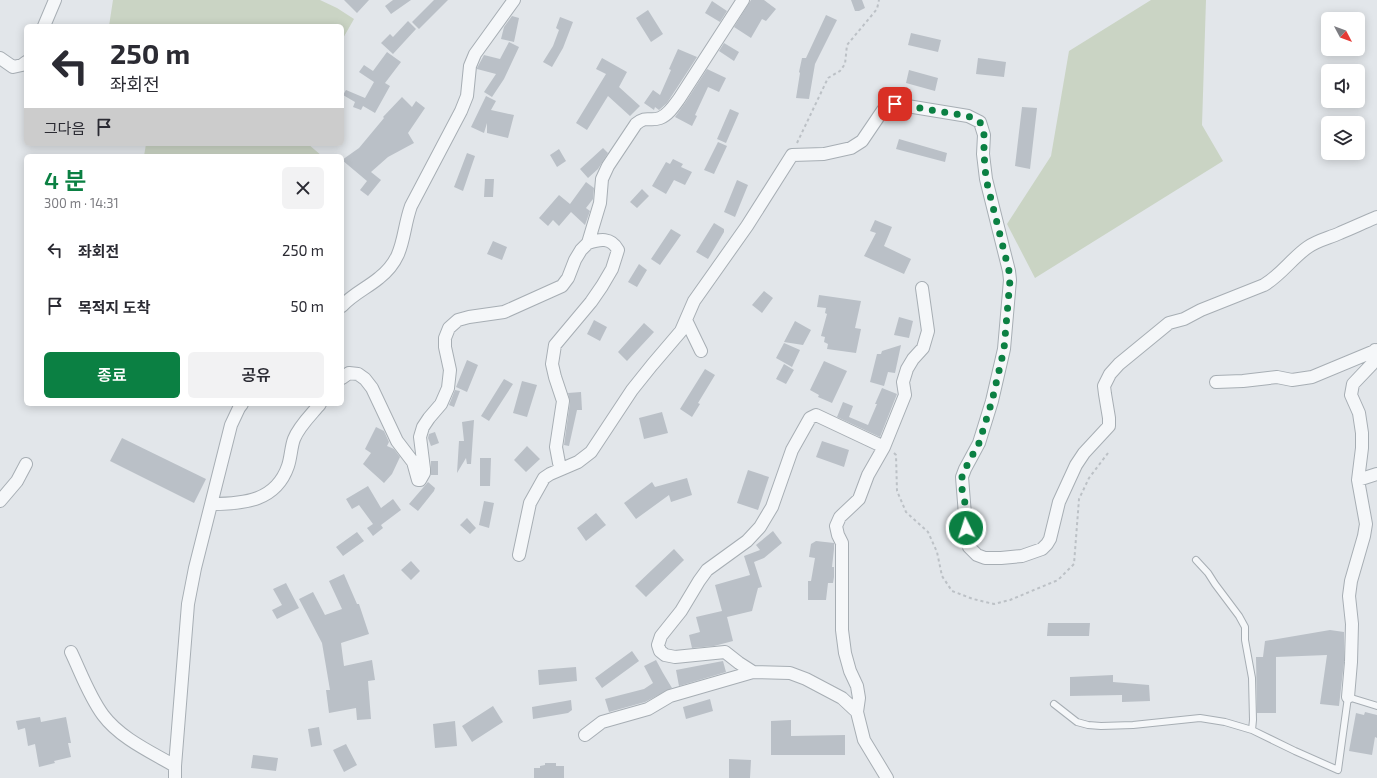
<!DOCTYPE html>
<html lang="ko">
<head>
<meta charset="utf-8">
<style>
	body { margin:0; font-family:"Exo 2","Noto Sans KR",sans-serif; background:#f2f2f3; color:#2b2b33; height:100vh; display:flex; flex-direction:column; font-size:15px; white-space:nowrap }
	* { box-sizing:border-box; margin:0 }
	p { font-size:13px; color:#7c7c81 }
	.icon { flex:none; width:22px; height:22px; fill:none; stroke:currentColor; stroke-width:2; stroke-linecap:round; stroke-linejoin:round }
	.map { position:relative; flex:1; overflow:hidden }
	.panel { position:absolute; left:24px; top:154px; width:320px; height:252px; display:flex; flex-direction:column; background:#fff; border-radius:6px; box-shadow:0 2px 10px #0003 }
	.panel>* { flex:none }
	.banner { position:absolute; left:24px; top:24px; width:320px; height:122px; border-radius:6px; box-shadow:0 2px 10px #0003; background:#fff; color:#2b2b33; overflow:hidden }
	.needle { width:26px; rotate:131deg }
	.buttons { position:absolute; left:1321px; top:12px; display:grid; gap:8px }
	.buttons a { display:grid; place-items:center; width:44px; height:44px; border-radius:6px; background:#fff; box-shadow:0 2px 10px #0003; font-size:20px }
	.pin { position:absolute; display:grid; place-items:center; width:34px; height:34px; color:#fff; margin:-17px; border-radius:8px; box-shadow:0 2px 6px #0006 }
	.me { position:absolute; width:44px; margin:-22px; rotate:356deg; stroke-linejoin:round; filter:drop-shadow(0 0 3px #0008) }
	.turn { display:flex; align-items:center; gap:14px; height:84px; padding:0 20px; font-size:18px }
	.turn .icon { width:52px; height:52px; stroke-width:2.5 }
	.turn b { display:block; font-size:28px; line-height:34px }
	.then { display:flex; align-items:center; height:38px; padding:0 20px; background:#0003; gap:8px; font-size:15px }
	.round { display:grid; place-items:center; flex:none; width:42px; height:42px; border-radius:6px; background:#f2f2f3 }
	.summary { display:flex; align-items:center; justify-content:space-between; height:68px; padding:0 20px }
	h1 { font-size:24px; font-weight:600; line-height:30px; color:#0b8043 }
	.cta { display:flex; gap:8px; margin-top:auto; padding:8px 20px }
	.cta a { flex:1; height:46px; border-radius:6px; background:#0b8043; color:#fff; font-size:16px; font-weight:600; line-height:46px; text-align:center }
	.cta a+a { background:#f2f2f3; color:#2b2b33 }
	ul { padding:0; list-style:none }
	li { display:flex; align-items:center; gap:12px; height:56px; padding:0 20px }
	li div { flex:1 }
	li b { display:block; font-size:15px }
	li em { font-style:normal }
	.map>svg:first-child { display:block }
	.green { fill:#cad4c4 }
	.building { fill:#bac0c7 }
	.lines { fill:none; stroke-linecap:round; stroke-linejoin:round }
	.lane-casing { stroke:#a7aeb4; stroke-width:8 }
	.street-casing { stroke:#a7aeb4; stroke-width:14 }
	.path { stroke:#bcc1c6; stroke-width:2; stroke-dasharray:3 3; stroke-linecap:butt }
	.lane { stroke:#f5f7f9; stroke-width:6 }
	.street { stroke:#f5f7f9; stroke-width:12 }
	.route { stroke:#0b8043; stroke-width:7; stroke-dasharray:0 12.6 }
</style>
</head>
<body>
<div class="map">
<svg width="1377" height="778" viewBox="0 0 1377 778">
	<rect width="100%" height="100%" fill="#e2e6ea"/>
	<path class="green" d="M113,0H320L337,8L354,19L342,40V26H109Z
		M1151,0H1206L1202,125L1223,161L1035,278L1007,224L1051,156L1069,51Z
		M146,144H308L322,156H144Z"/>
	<path class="building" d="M344,0H369L357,13Z
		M393,0H411L391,14L385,6Z
		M434,0H448L419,29L412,22Z
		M751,0H764L776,9L766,21L762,19L751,38L734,27Z
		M851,0H862L865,8L859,11H855Z
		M712,1L727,11L720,22L705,13Z
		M648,10L663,34L651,42L636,18Z
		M826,15L837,20L815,64L809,99L796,98L800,73L799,72L802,58H806Z
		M512,16L519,18L514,42L501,39L504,27Z
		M560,17L573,22L563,48L552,67L543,62L553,46L559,30L556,28Z
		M408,21L416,29L393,54L381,43L390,34L393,37Z
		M911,33L941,40L938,52L908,45Z
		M509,42L519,47L504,79L492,97L484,92L496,74L477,69V68L484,55L500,59Z
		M724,43L739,52L734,61L719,51Z
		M678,49L697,57L667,103L659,110L655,107L654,110L644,103L653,90L660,95L671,70L669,69Z
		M387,52L401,62L385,83L390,86L375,113L363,106L361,110L353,107L355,102L343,95L346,90L365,98L374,82L359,72L364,65L373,71Z
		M602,58L627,72L619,87L640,106L630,116L608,96L587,130L576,123L606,74L596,69Z
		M978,58L1006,62L1004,77L976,74Z
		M707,69L726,78L719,92L708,87L695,115L697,116L692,126L675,117L685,103Z
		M909,70L938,78L935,91L906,83Z
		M486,96L496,101L491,110L514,115L508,138L487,133V123L484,133L471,127Z
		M402,97L412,107L416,101L425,108L408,133L414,143L388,157L371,172L381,180L368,196L360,190L367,181L342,160L359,148L384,118L383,117Z
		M1022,107L1037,108L1030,169L1015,166Z
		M730,109L739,113L726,143L717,139Z
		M899,139L947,153L945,162L896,149Z
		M718,142L727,146L714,174L704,170Z
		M603,148L608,153L598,169L588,178L580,169Z
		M559,149L566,161L557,167L550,155Z
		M467,153L475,156L463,191L454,187Z
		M673,159L683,164L681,167L692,172L685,185L674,180L666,194L652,186L666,162L670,164Z
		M485,179H494L493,197H484Z
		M737,180L748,185L735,217L724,212Z
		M586,182L594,188L593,199L586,208L590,211L585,225L571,212L559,226L553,220L548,226L539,218L559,195L570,204Z
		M642,189L649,196L637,208L630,202Z
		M875,220L892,227L884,246L911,259L904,274L864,256L876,233L870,231Z
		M714,223L724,229V232L708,259L696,252Z
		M671,229L681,235L660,265L651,259Z
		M493,241L507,247L502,260L487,254Z
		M639,264L647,270L637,287L628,282Z
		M764,291L773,298L762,313L752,305Z
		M819,295L861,301L855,328L861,329L856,353L827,349L828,344L824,342L825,337L821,336L827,314L825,313L826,308L817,307Z
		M899,317L913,321L909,338L894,335Z
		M594,320L607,327L600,341L587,334Z
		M795,321L811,330L803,345L784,342Z
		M644,323L654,332L627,361L618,352Z
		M784,343L800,350L792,367L776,358Z
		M901,345L895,373L888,372L884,386L870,382L877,354H881L882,351Z
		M467,360L478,365L467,392L456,387Z
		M824,361L847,371L832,403L818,397L819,395L810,390Z
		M784,364L794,370L786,384L776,379Z
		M705,369L715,375L698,403L700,404L692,417L680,409Z
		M504,379L513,384L489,421L481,416Z
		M522,381L537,385L527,417L513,413Z
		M882,388L897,394L880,437L837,417L843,402L853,406L849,417L868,425L877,404H875Z
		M455,390L460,391L454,407L449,405Z
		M581,392L582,410H577L569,446L564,445L570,402L568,393Z
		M662,412L668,433L644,439L639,418Z
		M474,420L471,464H467L466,458L457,473L459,441H464L462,422Z
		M376,427L384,431L389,442L387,446L394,449L400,457L392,474L384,483L363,464L371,453L365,449Z
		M435,432L439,443L431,446L428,438L429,434Z
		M122,438L206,479L194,503L110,461Z
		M822,441L849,450L844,467L816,457Z
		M527,446L540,459L526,472L514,460Z
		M480,458H491L490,486H480Z
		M431,461H438V475H431Z
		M748,470L769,477L758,510L737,503Z
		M687,478L692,495L671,502L669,495L636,519L624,503L652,482L655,487Z
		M428,482L435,488L434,491L418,511L409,504Z
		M368,486L381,508L393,499L401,510L381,525L383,528L373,536L367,528L373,524L359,505L352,509L346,499Z
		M484,501L494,503L489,528L479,525Z
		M596,513L606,525L586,541L577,528Z
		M467,518L476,528L470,534L460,525Z
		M773,531L782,543L764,558L754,562L762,587L758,588L752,611L727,617L733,641L714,646L692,648L689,635L700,632L696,617L722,611L715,585L750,575L744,556L760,550L756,545Z
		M357,532L364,541L343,556L336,547Z
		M816,541L834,543V549L832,567H834V577L833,583H828L826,600H808V581H811L815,558L809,557L811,544Z
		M674,549L684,560L646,597L635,586Z
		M411,561L420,571L411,580L401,570Z
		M344,574L357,604H359L369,634L341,643L344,666L372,660L375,680L368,681L371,719L357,720L356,708L329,713L326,690H330L322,643L299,599L313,592L325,615L342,609L329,581Z
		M286,583L299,608L277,619L272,610L282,605L273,589Z
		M1048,623H1090L1089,636H1047Z
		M1330,630L1344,632V662L1339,706L1320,704L1327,655L1276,657V713H1257L1256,657H1263L1265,641Z
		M632,651L639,661L602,688L595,678Z
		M656,660L663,673L672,688L645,702L609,712L605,699L644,689L653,683L644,666Z
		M723,661L726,672L679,686L676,670Z
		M576,667L577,681L539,685L538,670Z
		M1113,675V682L1149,685L1150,701L1122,702V695L1070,696V677Z
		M710,699L713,711L686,719L683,707Z
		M571,700L572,710L568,713L533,719L532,707Z
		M493,706L503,722L472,742L462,726Z
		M1365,712L1377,715V738L1375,737L1372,755L1349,751L1356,713L1364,715Z
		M40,717L41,722L66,717L71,743H68L71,757L54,761L55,763L39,767L35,744L28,746L25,728L18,730L16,721Z
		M791,720V736L845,735V755H771V721Z
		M455,721L457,746L435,748L433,724Z
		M319,727L322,745L311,747L308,729Z
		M346,744L357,765L344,772L333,750Z
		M253,755L278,758L276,771L251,768Z
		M729,759L751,760L750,778H729Z
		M545,763H556V766H564V778H534V768H540V766L545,765Z"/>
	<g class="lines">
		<g class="lane-casing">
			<path id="lane" d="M1196,560L1208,573L1215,584L1239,616L1245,627V640L1252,678L1253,720L1252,730
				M1054,704L1077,722L1088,725L1101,726L1133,725L1200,718L1225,722L1252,730L1295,751L1338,770L1348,697L1377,706"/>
		</g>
		<g class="street-casing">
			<path id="street" d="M44,26L55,0
				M0,58L13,67L22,65L26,62
				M342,306C353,294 367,288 379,278C406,257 401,234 411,206L461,111L467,96L470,66L475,54L514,0
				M686,320L701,351
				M342,378L349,373L358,374L365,379L372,388L397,441L413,462L418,480H420L424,473V469L420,437L423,427L429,418L441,404L448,388L450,370L445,347V338L449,328L458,320L469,317L504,312L562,286L568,278L575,260L581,250L588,243L600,203L602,179L608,166L636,124C647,115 649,122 660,118C668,115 674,106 679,99L743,0
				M1216,382L1243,381L1277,377L1292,380L1312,377L1377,350
				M884,447L905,395L903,382L907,369L913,359L923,348L928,331L922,288
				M563,468L559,463L556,447L563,401L555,377L552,364L555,345L591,302L602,286L612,269L618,250C611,237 600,239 588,243
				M1358,480L1377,474
				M0,501L17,481L26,464
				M212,504C244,504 276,501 288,466C291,457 291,447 294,439C299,426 311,415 320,404
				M519,555L530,503L544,478L550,474L578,462L591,452L632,390L652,365L681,331L694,301L747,226L792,155L824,154L851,148L862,141L883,110L895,104L968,116L980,122L984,135L983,154L986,179L1009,271L1010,280L1004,349L992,401L979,443L965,469L962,477L967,540L969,547L977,555L985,558H1001L1022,556L1042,549L1047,544L1050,539L1059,502L1076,465L1084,453L1109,426V418L1105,394L1104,386L1110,374L1119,364L1169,323L1184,319L1201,310L1264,285C1281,275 1292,258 1308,247C1318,240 1329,238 1340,233C1352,228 1365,222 1377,217
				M71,652C81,673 89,696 103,715C120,738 151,752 175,766V778
				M1348,697L1351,662L1352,624L1349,596L1351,581L1364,536L1366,524L1358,480L1362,448V433L1359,413L1351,395L1353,384L1372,364L1375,350
				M857,712L859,698L857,686L850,671L845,653L842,630V543L838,535L836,526L840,517L859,499L868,475L884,447L816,415L810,418L792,450L772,507L760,527L747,541L707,570L699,581L681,611L661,636L658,645L660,651L665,655L675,657L725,652L739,663L753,672L790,673L806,679L842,698L857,712L864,740L887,778
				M585,735L602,722L648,709L670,696L753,672
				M175,766L188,604L195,568L231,425L239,408L242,404"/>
		</g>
		<path class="path" d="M797,143L828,78L840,71L845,64L847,45L877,9L879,0
			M894,453L896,455L897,491L906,512L928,532L937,552L942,576L952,591L973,599L994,604L1010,600L1058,580L1074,564L1079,499L1089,478L1108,453"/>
		<use href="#lane" class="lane"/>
		<use href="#street" class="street"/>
	</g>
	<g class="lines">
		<path class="route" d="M895,104L968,116L980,122L984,135V154L986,179L1009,271L1010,280L1004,349L992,401L979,443L965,469L962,477V489L965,503L966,528"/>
	</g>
</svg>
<div class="buttons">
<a><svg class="needle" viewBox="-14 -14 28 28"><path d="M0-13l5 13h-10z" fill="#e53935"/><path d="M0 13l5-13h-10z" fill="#7c7c81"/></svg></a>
<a><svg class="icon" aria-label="sound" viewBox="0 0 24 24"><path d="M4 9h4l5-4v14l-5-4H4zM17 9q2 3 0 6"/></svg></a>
<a><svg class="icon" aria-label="layers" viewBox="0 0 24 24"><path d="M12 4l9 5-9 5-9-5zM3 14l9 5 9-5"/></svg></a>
</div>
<div class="pin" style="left:895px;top:104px;background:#d93025"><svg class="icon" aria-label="arrive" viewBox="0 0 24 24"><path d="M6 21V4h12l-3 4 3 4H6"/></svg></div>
<svg class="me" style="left:966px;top:528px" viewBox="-20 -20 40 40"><circle r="17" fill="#0b8043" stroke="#fff" stroke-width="3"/><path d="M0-11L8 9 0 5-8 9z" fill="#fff"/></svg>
<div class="banner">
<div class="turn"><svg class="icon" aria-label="left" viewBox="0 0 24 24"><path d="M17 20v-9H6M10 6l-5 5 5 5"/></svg><div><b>250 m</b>좌회전</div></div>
<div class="then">그다음<svg class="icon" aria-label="arrive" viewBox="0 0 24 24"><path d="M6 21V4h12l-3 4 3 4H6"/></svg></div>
</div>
<section class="panel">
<div class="summary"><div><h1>4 분</h1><p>300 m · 14:31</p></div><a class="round"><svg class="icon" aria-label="close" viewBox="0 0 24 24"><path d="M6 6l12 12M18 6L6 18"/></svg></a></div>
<ul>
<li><svg class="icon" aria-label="left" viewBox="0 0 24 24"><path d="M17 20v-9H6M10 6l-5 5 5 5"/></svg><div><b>좌회전</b></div><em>250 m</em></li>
<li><svg class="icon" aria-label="arrive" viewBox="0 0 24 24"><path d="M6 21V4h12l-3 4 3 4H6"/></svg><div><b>목적지 도착</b></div><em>50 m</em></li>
</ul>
<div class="cta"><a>종료</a><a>공유</a></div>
</section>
</div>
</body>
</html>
